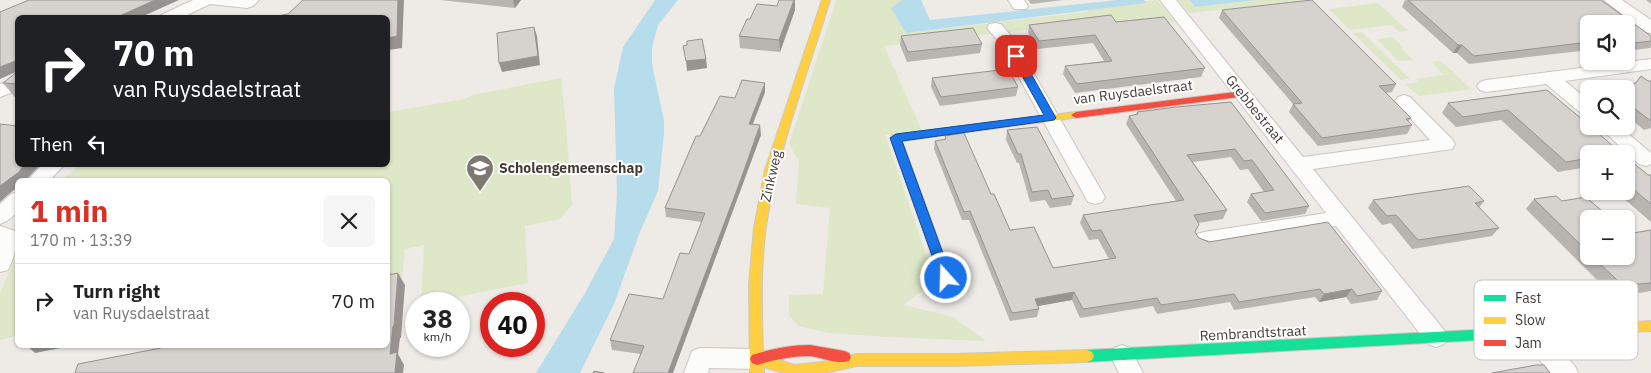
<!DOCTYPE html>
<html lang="en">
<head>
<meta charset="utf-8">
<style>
	body { margin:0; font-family:"IBM Plex Sans",sans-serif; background:#f6f6f6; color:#222; height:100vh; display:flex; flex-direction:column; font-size:19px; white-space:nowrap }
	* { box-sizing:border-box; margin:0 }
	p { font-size:16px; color:#767676 }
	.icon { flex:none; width:28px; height:28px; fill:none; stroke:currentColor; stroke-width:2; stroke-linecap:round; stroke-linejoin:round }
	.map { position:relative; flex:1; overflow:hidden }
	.drawer { position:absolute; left:15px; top:178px; width:375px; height:170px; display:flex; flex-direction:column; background:#fff; border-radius:8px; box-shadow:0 1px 4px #0004 }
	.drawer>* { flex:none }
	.hud { position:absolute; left:15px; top:15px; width:375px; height:152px; border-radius:8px; box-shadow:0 1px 4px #0004; background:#202124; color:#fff; overflow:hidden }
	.fabs { position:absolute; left:1580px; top:15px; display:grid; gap:10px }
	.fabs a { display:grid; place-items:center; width:55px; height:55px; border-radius:8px; background:#fff; box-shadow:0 1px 4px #0004; font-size:25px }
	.speed { position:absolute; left:405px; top:292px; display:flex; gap:10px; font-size:25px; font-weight:700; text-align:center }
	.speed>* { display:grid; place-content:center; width:65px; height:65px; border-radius:50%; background:#fff; box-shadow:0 1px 4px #0004; line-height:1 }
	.speed small { font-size:12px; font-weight:400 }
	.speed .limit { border:8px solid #d22; background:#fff; color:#111 }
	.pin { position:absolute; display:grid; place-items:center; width:42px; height:42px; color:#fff; margin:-21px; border-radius:10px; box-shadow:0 2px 8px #0006 }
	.me { position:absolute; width:55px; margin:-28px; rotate:340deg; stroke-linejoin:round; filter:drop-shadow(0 0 4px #0008) }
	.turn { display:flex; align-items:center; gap:18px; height:105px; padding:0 15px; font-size:22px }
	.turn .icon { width:65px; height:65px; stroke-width:2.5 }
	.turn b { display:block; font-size:35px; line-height:42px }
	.then { display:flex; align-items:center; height:48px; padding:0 15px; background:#0003; gap:10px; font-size:19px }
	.round { display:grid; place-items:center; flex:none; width:52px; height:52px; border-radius:8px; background:#f6f6f6 }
	.summary { display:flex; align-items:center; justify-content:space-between; height:85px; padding:0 15px }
	h1 { font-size:30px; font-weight:800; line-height:38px; color:#d93025 }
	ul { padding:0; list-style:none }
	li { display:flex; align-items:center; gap:15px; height:75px; padding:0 15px; border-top:1px solid #e0e0e0 }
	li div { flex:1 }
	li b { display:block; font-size:19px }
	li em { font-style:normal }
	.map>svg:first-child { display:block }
	.green { fill:#dee7c7 }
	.water { fill:#b7dceb }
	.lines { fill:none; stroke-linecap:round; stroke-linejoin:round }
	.street-casing { stroke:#cac6c2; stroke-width:2 }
	.fast-casing { stroke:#cec8bf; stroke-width:2 }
	.slow-casing { stroke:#cec8bf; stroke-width:2 }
	.jam-casing { stroke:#cec8bf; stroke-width:2 }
	.street { fill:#fcfcfb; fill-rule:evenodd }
	.fast { fill:#16e098; fill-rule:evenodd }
	.slow { fill:#ffcf43; fill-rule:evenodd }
	.jam { fill:#f24e42; fill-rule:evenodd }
	.wall { fill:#b8b5b0 }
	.shaded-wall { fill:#969390 }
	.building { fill:#d6d2cd; stroke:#969390 }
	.route { fill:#1a73e8; stroke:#114b97 }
	.labels { text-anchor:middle; stroke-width:4; stroke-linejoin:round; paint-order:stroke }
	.street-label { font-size:14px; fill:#423b34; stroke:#fff }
	.poi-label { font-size:14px; font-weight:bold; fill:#423b34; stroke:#fff; text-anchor:start }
	.key { fill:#fff; stroke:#c6c4c2; stroke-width:1 }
	.key-label { font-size:14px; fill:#423b34 }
</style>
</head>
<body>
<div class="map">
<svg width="1651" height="373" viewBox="0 0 1651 373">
	<rect width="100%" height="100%" fill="#eeeae6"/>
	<path class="green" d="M836,0H902L891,9L907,33L1085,12L1092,9L1145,3V1L1157,0L1176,22L1120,29L1113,20L884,46L922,131L885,135L935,280L904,305L953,317L986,341L888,337L830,333L798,326L789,315V295L823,294L830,208L796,204L799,162L789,144Z
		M1178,0H1190L1195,7L1255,0H1309L1189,13Z
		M1378,3L1408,31L1399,32L1391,25L1350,30L1329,9Z
		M1362,32L1410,79L1401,80L1353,33Z
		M1393,37L1403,47L1401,48L1413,60L1398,61L1377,39Z
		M1441,61L1471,89L1419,96L1405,84L1418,82L1416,79L1444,75L1432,62Z
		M561,78L566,125L572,205L560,219L525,226L528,283L421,304L424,245L405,249L402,277L388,280V180H63L79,165H388V112L465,99L472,95Z
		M17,254V336L0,340V293Z"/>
	<path class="water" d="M655,0H678L658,25L652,47V64L664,121V134L658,191L640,232L614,304L580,373H536L585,293L614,239L617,194L614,88L623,47Z
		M902,0H921L930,20L1118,0H1144L1146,3L906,33L891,8Z
		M1190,0H1255L1195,7Z"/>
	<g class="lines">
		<g class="street-casing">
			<path id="street" d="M193,0H259L253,6L247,8L210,4L181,18H159L161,15Z
				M1008,0H1024L1028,6L1026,9H1014Z
				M1160,0H1176L1303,157L1430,140L1395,101L1398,97L1404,95L1410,97L1452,139L1455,144L1452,149L1445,150L1313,169L1444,330L1448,337L1444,344L1436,347L1428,344L1336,226L1204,248L1197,246L1193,240L1197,234L1204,232L1326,213Z
				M1604,0H1622L1651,20V33L1645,32Z
				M995,23L1001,24L1015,41L1105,197L1102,202L1095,204L1088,202L1000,43L987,28L989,24Z
				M1651,59V69L1565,81L1589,101V117L1583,115L1546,84L1486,92L1480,90L1477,86L1480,82L1486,80Z
				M18,78V90L0,97V84Z
				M1598,126H1619L1651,153V164L1646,166L1639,164Z
				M42,165H64L50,180H28Z
				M18,192V212L7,221L0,224V204L11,194Z
				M0,226L18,232C18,245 14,258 8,270L0,272Z
				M1529,323L1537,325L1575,366L1578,373H1551L1521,339L1517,332L1521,325Z
				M1122,345L1130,348L1143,373H1119L1110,355L1114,348Z
				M700,348L757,349L765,352L769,359L765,366L757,369L709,368L708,373H684L692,351Z"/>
		</g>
		<g class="fast-casing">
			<path id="fast" d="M1552,326L1557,327L1559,331L1557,335L1552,336L1087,362L1082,360L1080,356L1082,352L1087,350Z"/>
		</g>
		<g class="slow-casing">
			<path id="slow" d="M822,0H830C807,75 778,149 766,226C760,269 762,312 763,355L794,365L822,362L857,354H955L1087,350L1092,352L1094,356L1092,360L1087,362L955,366H857L825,373H783L764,367V373H750L749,284L754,228L765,170Z
				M1076,112L1080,113L1081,115L1080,117L902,141L952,278L944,299L940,300L936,299L934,295L940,278L891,138L892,135Z
				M1651,321V331L1552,336L1547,335L1545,331L1547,327L1552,326Z"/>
		</g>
		<g class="jam-casing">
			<path id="jam" d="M1243,91L1247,92L1248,94L1247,96L1076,118L1071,115L1076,112Z
				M810,345L844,351L849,353L851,357L849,361C838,365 821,357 809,356C791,356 774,360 757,365L752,363L750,359L752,355C771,349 791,345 810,345Z"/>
		</g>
		<use href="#street" class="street"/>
		<use href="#fast" class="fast"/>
		<use href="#slow" class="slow"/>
		<use href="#jam" class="jam"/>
	</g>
	<path class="wall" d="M440,0H521L515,8Z
		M1028,0H1063L1031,4Z
		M1405,0H1601L1651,36V47L1650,48L1626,51V24H1589V50L1469,64L1457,53H1453L1402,7Z
		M1646,0H1651V4Z
		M795,10L780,52L740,48L739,36L750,19Z
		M1222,10L1396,84L1392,92L1386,93L1411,118L1408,122L1412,125L1407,134L1318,146L1289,112L1293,104L1219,18Z
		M1116,22L1205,68L1201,77L1075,93L1063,74L1065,66L1104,61L1093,43L1037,49L1028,33L1029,25Z
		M901,36L982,44L980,53L907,62L900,45Z
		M18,71V101L3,83Z
		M1641,76L1648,81H1651V128L1644,130L1626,115V89H1606L1607,87L1635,83Z
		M932,78L1018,87L1016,96L940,106L931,87Z
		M1547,90L1589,154V168L1588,167L1558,172L1501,120L1456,127L1442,113L1448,103Z
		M765,92L753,124L761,135L641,354L612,350L610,340L663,299L689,254L702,222L666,217L665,208L700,136L735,98Z
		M1231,102L1309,206L1305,214L1261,221L1247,202L1251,194L1264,192L1248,169L1240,170L1231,157L1193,162L1227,210L1223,219L1198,223L1195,233L1199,238L1382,291L1377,300L1351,304L1346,297L1319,302L1315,297L1234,310L1230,302L1157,314L1153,306L1080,318L1072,300L1038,306L1039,309L1037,317L1010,321L969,220H962L934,149L935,141L945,139V136L991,194L1010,230L1053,268L1109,259L1098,239L1089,240L1080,223L1083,215L1176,201L1126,124L1129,116L1136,115L1137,112Z
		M1007,130L1074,196L1071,205L1050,208L1045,200L1030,202L1019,163H1017L1006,140Z
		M1626,157L1648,175H1651V222L1615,191H1626Z
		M1534,199L1562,201L1589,219V256H1626L1627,234L1651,230V291L1633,294L1617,295L1612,291H1608L1526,209Z
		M1373,200L1484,201L1479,208L1499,228L1492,236L1412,249L1391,223L1382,225L1368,208Z"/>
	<path class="shaded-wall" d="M155,0H179L139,18H115Z
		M398,0H404L402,48L388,50V38Z
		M513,0H521L515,8Z
		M794,0H795V10L780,52L779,40Z
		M534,27L537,36L540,65L502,72L499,63Z
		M1458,45H1462L1457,53H1453Z
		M706,59L707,68L687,71L686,61Z
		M18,60V71L0,79V67Z
		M765,83V92L749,133V124Z
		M760,125L761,135L673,373H668Z
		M24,165H40L26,180H18V187L10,193L0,202V186Z
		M398,273L405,285L401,338H400L398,354L404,365L403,373H395L390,354Z
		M1352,289L1346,297L1319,302L1324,294Z
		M1074,292L1072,300L1032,307L1035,299Z
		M26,345H76L35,353Z"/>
	<path class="building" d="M29,0H155L115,18H18V60L0,67V12Z
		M303,0H398L397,36L388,38V18H266L288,14Z
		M779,0H794L779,40L739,36L747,19H750L757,4L777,6Z
		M1312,0L1396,84L1379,86L1411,118L1406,119L1412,125L1322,138L1293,104L1302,103L1222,10Z
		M1408,0H1601L1651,36V41L1626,44V24H1589V42L1474,56L1462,45H1458Z
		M1111,15L1116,22L1164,17L1205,68L1077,84L1065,66L1112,61L1095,35L1039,41L1029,25Z
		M534,27L538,56L499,63L497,33Z
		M973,28L982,44L908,52L901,36Z
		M702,39L706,59L686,61L683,46L687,45V41Z
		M1008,69L1018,87L941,97L932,78Z
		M18,71V84L3,83Z
		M1641,76L1648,81H1651V121L1626,102V89H1609L1607,87L1636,83Z
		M742,80L765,83L749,124L760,125L741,179L668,373H633L644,346L610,340L629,294L663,299L680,253L689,254L705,213L665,208L696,136H700L720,96L735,98Z
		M1547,90L1589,125V126H1590L1622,154H1589V158L1566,162L1508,110L1463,117L1448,103Z
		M1231,102L1309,206L1265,213L1251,194L1274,190L1252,160L1244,161L1235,149L1187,155L1227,210L1194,215L1199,224L1195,232L1199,238L1209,242L1328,222L1382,291L1357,296L1352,289L1324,294L1320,289L1239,302L1234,294L1161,305L1157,298L1083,309L1074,292L1035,299L1039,309L1012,313L970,211L964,212L935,141L946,139L945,136L964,133L991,194H994L1010,230L1034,227L1053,268L1116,258L1101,230L1092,231L1083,215L1184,200L1129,116L1138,114L1137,112L1176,107Z
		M0,124L18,126V165H24L19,172L0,186Z
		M1037,127L1074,196L1052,199L1048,190L1032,192L1021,154H1018L1007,130Z
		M1626,157L1648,175H1651V204L1626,183Z
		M1469,186L1484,201L1475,203L1499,228L1418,240L1396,215L1387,216L1373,200Z
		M1556,196L1562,201L1586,197L1611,219H1589V253L1534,199Z
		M1651,230V283L1626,285L1622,281H1618L1592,256H1626V233L1627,234Z
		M398,273L394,325L393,326L390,354L397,352L395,373H75L78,364L161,348L162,345H388V275Z
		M1536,365H1544L1550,373H1492Z
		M594,371L604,373H593Z"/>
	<path class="route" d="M1016,53L1021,56L1056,118L1054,120L902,141L952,278L950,282H942L940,278L890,138L896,134L1044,115L1011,56Z"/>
	<defs>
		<g id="school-pin" transform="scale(1.4375)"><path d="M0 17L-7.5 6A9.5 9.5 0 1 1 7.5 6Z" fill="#7e7872" stroke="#fff"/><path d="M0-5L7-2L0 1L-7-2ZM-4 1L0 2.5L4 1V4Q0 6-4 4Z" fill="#fff"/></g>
	</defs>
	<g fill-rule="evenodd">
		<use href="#school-pin" x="480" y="168"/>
	</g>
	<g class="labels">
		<g class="street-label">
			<text transform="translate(1133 92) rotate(-7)" y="5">van Ruysdaelstraat</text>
			<text transform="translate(1255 109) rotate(51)" y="5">Grebbestraat</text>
			<text transform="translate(771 176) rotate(-77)" y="5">Zinkweg</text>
			<text transform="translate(1253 333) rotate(-3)" y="5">Rembrandtstraat</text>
		</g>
		<g class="poi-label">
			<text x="499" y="173">Scholengemeenschap</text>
		</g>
	</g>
	<rect x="1474" y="280" width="164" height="80" rx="8" class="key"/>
	<rect x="1484" y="295" width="22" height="6" fill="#16e098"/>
	<rect x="1484" y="317" width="22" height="7" fill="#ffcf43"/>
	<rect x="1484" y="340" width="22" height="6" fill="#f24e42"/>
	<g class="key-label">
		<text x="1515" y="303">Fast</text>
		<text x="1515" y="325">Slow</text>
		<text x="1515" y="348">Jam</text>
	</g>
</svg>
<div class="fabs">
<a><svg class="icon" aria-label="sound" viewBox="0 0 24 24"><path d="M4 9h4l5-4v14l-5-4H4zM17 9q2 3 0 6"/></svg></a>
<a><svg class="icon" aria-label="search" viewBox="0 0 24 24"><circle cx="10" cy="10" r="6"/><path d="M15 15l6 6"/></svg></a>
<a>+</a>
<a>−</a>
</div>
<div class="speed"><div>38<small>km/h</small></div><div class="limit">40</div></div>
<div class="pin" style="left:1016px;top:56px;background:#d93025"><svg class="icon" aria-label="arrive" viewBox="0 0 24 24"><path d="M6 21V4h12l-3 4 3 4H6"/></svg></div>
<svg class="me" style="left:946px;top:278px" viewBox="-20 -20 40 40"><circle r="17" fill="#1a73e8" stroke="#fff" stroke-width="3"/><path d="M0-11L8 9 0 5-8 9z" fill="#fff"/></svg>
<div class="hud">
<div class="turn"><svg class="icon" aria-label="right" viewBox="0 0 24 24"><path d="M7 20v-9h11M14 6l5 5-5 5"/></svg><div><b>70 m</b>van Ruysdaelstraat</div></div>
<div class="then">Then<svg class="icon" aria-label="left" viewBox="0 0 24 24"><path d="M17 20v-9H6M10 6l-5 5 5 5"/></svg></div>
</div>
<section class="drawer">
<div class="summary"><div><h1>1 min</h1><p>170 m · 13:39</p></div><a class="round"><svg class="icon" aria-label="close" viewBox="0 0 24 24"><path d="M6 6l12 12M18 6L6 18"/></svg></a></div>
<ul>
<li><svg class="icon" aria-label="right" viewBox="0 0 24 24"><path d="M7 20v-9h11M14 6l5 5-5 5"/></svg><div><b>Turn right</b><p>van Ruysdaelstraat</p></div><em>70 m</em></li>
</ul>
</section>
</div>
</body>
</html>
